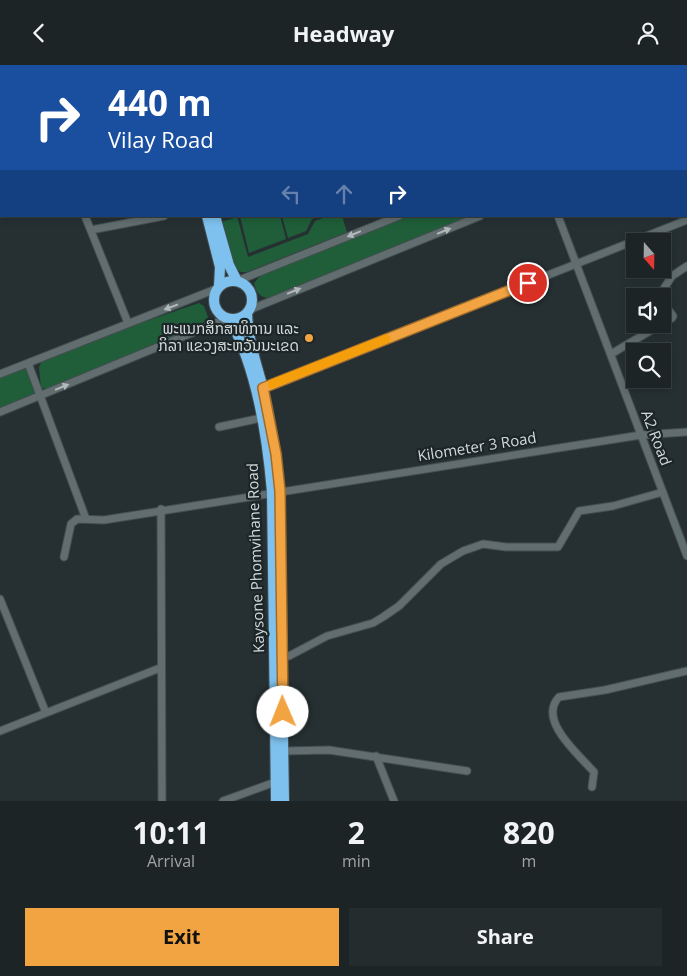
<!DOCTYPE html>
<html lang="en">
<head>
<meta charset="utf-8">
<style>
	body { margin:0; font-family:"Open Sans","Noto Sans Lao",sans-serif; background:#252c2e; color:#f1f3f6; height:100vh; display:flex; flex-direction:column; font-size:19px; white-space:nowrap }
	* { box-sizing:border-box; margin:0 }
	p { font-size:16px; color:#a0a4a7 }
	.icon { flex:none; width:28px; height:28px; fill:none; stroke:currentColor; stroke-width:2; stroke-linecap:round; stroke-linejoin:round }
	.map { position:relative; height:736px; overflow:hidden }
	.details { display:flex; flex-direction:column; background:#1c2426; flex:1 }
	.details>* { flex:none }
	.top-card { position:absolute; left:0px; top:0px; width:688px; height:152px; box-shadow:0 2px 8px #0003,0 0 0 1px #3a4143; background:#1a4fa0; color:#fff; overflow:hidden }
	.needle { width:32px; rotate:160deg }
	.tools { position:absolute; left:626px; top:168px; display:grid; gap:10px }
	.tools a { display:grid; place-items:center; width:45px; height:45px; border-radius:0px; background:#1c2426; box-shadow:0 2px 8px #0003,0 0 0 1px #3a4143; font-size:25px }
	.pin { position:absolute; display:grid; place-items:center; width:42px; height:42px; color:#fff; margin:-21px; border:2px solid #fff; border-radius:50%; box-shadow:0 1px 5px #0007 }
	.me { position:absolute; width:55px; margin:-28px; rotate:359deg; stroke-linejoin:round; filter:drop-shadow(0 0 4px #0008) }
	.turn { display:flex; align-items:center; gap:18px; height:105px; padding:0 25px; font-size:22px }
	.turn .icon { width:65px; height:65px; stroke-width:2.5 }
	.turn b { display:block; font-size:35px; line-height:42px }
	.lanes { display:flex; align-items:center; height:48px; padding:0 25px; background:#0003; justify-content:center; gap:25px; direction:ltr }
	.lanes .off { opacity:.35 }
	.eta { display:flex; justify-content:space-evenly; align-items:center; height:85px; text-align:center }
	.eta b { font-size:30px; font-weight:700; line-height:35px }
	.cta { display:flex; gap:10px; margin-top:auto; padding:10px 25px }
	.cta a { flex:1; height:58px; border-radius:0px; background:#f3a442; color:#111; font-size:20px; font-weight:700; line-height:58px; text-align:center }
	.cta a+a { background:#252c2e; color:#f1f3f6 }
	header { display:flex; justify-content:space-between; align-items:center; height:65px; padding:0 25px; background:#1c2426; font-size:22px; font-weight:700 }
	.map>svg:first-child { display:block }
	.green { fill:#1f5e39 }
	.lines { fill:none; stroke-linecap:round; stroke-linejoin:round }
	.minor-casing { stroke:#454e50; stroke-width:9 }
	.highway-casing { stroke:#454e50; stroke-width:12 }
	.minor { stroke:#616d6f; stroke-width:7 }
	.highway { stroke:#7ec1ee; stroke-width:10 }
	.oneway { fill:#b2b9bb }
	.route-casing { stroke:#9e6b2b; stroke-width:12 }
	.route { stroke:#f3a442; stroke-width:9 }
	.slow { stroke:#f59e0b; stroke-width:9 }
	.poi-dot { fill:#f3a442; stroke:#1c2628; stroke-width:2 }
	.labels { text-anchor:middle; stroke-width:4.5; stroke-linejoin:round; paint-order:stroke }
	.poi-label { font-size:15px; fill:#d4dadc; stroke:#1c2628; text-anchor:end }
	.street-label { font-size:15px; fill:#d4dadc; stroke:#1c2628 }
</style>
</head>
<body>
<header><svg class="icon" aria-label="back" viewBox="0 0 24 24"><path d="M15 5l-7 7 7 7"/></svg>Headway<svg class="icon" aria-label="person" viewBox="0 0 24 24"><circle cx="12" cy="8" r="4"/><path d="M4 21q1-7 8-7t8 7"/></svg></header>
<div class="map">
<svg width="687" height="736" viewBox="0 0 687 736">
	<rect width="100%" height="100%" fill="#263032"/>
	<path class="green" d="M234,151H237L248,192L308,169L315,156L328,151H342L347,167L247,207H241L234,203L221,157L234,153Z
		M240,151H280L286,174L249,188Z
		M282,151H320L312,154L306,166L288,173Z
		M407,151H475L270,233C260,233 256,227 254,218L262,209Z
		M199,238L204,241L208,252L202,259L47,324L41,323L39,302L42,296L117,266Z
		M23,303L27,305L35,328L0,343V312Z"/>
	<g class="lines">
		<g class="minor-casing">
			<path id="minor" d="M25,0V1
				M501,0L502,1
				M85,1L87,0
				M686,35L687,34
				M686,70H687
				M85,151L128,258
				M558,151L687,491
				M91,165L164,151
				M237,216L399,151
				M659,231L672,211L687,201
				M249,245L480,151
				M611,289L672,253L673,251L662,236
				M28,298L86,454
				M0,309L216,224
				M263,323L687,155
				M0,347L228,253
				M219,362L261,353
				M161,444L162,736
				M64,492L71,459L77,454L104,455L641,370L687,367
				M0,534L46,648
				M282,592L289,591L327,571L373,558L383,552L399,541L441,499L463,486L483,479L506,482H558L579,446L613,441L663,427
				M0,666L160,603
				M284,686L329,685L467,706
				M376,691L394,736
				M592,722L594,707C579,690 537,655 559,632L605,625L687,606
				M223,736L278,716"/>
		</g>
		<g class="highway-casing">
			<path id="highway" d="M168,0V1
				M175,0L176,1
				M207,151L220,202L219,221
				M215,151L229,200L237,216
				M214 235a19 19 0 1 1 38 0a19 19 0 1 1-38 0Z
				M247,248C248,274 256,298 263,323C271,357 276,391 279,426L284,736
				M230,254C257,306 267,369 272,427L276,736"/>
		</g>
		<use href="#minor" class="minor"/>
		<use href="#highway" class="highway"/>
	</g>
	<defs><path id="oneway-solid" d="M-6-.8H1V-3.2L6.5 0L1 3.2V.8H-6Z" transform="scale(1.25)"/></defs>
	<g class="oneway">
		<use href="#oneway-solid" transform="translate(444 166) rotate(-22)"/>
		<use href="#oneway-solid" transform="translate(354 169) rotate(158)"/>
		<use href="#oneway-solid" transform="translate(294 226) rotate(-22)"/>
		<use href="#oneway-solid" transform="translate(171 242) rotate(159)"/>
		<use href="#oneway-solid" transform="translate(62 322) rotate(-22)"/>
	</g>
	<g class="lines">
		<g class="route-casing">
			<path id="route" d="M283,647L280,426L276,389L263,323L528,218"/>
		</g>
		<use href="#route" class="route"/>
		<path class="slow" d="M272,319L386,274"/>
	</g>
	<circle class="poi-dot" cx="309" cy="273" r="5"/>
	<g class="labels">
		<g class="poi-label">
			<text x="299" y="269">ພະແນກສຶກສາທິການ ແລະ<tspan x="299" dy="17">ກິລາ ແຂວງສະຫວັນນະເຂດ</tspan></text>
		</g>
		<g class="street-label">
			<text transform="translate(656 373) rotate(69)" y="5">A2 Road</text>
			<text transform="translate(477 382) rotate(-9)" y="5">Kilometer 3 Road</text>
			<text transform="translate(256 493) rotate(-92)" y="5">Kaysone Phomvihane Road</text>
		</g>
	</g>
</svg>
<div class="tools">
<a><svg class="needle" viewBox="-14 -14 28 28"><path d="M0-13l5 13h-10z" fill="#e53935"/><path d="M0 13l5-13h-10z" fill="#a0a4a7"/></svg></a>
<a><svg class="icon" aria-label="sound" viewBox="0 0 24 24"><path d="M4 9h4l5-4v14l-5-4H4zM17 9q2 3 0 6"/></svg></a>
<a><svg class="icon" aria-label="search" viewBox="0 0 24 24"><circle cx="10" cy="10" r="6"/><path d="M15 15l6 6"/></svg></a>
</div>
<div class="pin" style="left:528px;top:218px;background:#d93025"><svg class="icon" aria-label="arrive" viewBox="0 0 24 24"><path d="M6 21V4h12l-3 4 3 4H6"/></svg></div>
<svg class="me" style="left:283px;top:647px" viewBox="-20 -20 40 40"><circle r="19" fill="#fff"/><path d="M0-13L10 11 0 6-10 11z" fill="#f3a442"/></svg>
<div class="top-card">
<div class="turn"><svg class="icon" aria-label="right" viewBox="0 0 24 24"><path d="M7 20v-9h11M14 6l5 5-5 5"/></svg><div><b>440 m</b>Vilay Road</div></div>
<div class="lanes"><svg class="icon off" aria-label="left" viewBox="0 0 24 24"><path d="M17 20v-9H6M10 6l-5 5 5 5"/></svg><svg class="icon off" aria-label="ahead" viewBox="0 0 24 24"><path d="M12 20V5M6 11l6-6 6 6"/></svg><svg class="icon" aria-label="right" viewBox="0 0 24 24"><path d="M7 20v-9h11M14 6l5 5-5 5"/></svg></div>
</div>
</div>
<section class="details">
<div class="eta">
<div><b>10:11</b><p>Arrival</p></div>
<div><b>2</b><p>min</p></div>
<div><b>820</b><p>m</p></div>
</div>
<div class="cta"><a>Exit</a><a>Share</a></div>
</section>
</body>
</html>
